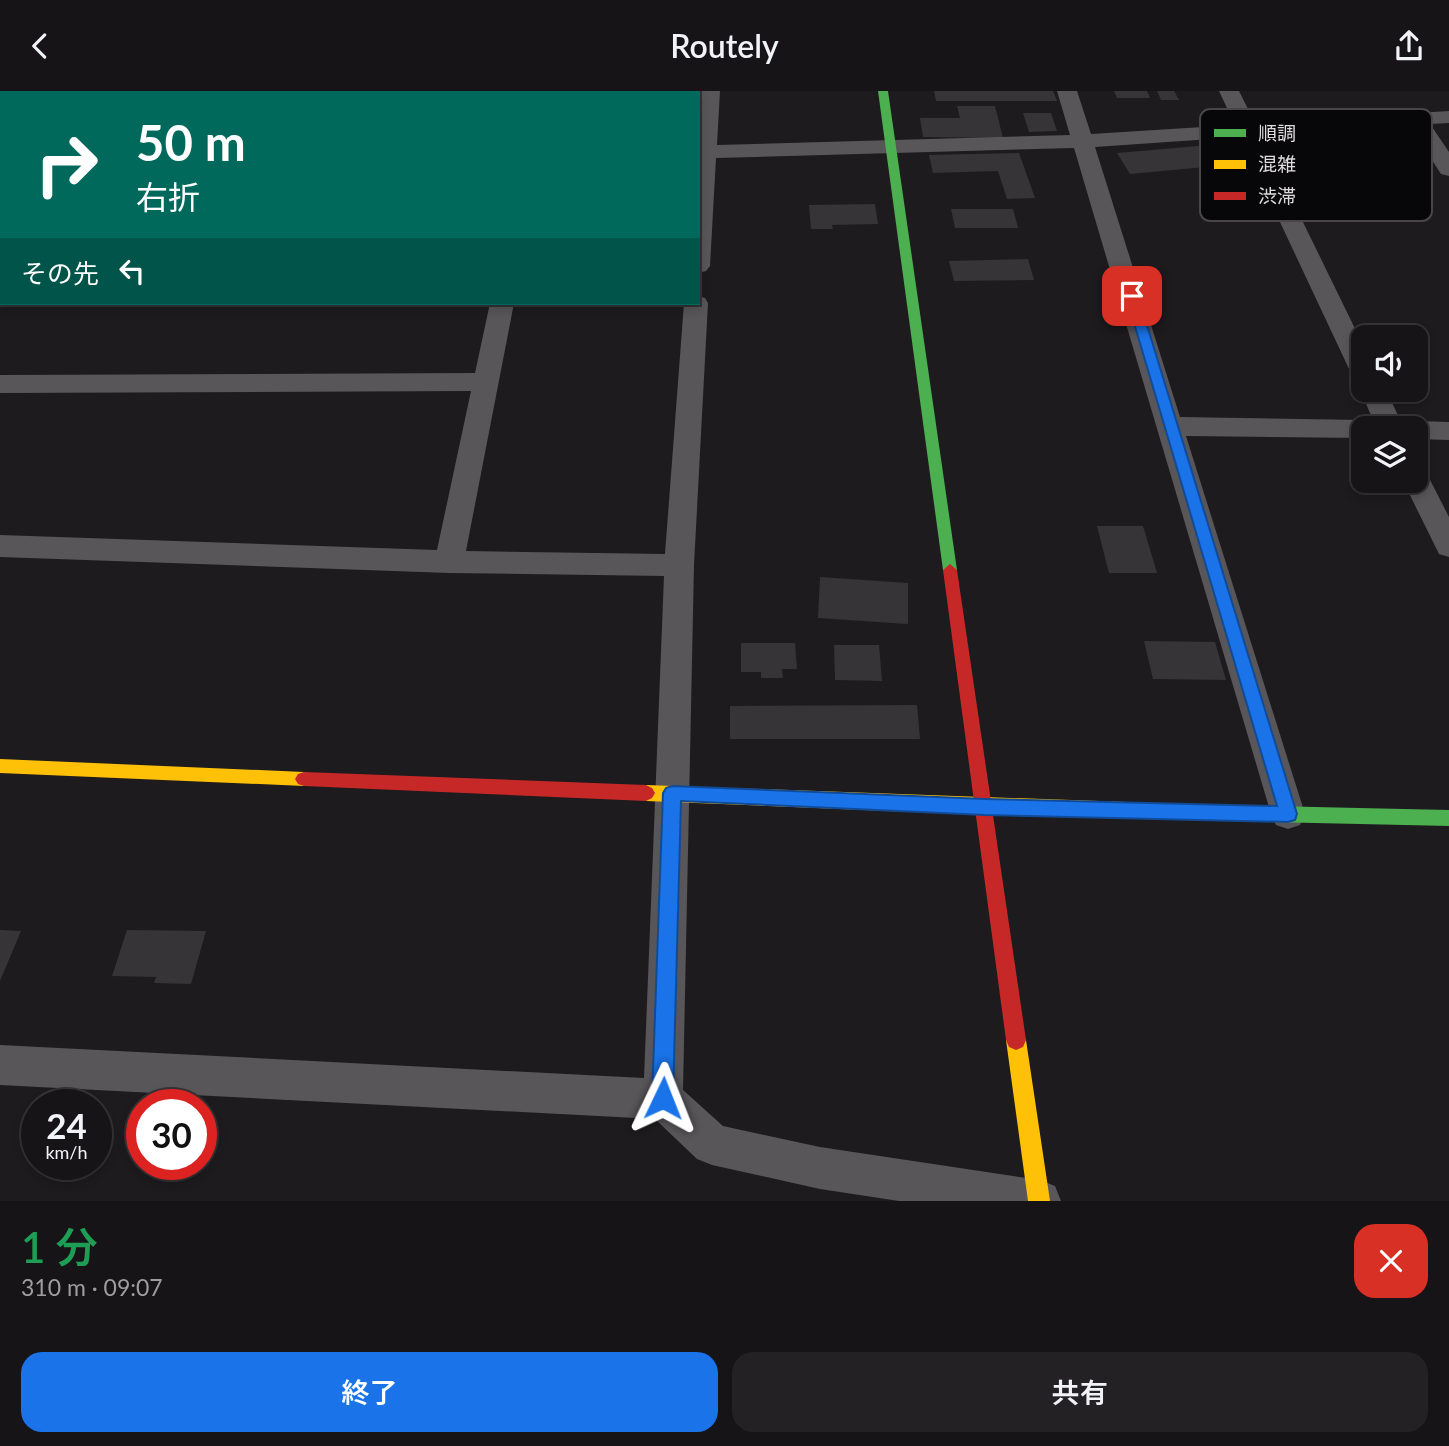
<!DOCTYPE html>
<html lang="ja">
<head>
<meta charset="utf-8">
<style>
	body { margin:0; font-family:Lato,"Noto Sans JP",sans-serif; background:#232123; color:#f1f3f6; height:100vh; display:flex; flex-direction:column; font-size:26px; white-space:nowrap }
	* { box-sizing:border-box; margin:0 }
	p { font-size:23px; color:#9e9ea1 }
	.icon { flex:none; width:38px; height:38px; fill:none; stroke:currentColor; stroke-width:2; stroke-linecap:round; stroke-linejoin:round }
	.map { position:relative; height:1110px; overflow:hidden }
	.sheet { display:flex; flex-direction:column; background:#161416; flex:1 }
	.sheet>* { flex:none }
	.top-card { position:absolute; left:0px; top:0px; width:700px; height:214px; box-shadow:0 4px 10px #0003,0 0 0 2px #353335; background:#00695c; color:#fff; overflow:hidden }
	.fabs { position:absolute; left:1351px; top:234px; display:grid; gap:14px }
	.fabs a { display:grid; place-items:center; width:77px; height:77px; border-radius:14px; background:#161416; box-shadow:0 4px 10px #0003,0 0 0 2px #353335; font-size:35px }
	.speed { position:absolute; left:21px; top:998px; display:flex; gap:14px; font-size:35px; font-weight:700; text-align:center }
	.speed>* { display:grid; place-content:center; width:91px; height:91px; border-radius:50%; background:#161416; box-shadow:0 4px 10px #0003,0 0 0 2px #353335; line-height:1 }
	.speed small { font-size:18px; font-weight:400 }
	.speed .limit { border:10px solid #d22; background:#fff; color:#111 }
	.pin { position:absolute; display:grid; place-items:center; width:60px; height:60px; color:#fff; margin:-30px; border-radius:14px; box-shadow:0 4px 10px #0006 }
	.me { position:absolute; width:77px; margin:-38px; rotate:2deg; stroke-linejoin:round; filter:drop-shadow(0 0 5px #0008) }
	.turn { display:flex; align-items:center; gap:24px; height:147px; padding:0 21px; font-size:32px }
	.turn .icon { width:91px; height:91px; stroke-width:2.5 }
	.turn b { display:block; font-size:49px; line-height:60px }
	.then { display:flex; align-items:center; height:66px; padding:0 21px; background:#0003; gap:14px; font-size:26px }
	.round { display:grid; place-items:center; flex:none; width:74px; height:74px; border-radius:21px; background:#232123 }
	.headline { display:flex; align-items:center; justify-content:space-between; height:119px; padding:0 21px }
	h1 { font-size:42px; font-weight:600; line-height:52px; color:#1e9e55 }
	.action { display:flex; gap:14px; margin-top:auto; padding:14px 21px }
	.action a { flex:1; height:80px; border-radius:21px; background:#1a73e8; color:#fff; font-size:28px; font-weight:600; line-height:80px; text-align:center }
	.action a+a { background:#232123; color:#f1f3f6 }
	header { display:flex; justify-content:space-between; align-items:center; height:91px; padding:0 21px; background:#161416; font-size:32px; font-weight:600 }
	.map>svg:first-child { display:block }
	.building { fill:#363436 }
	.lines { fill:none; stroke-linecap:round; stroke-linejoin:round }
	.street { fill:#585658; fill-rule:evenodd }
	.fast { fill:#4caf50; fill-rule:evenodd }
	.slow { fill:#ffc107; fill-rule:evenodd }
	.jam { fill:#c62828; fill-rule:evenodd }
	.route { fill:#1a73e8; stroke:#114b97; stroke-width:2 }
	.key { fill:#070608; stroke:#484648; stroke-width:2 }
	.key-label { font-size:19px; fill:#dfdcdf }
</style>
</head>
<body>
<header><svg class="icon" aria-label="back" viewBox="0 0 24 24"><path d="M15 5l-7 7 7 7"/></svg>Routely<svg class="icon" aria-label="share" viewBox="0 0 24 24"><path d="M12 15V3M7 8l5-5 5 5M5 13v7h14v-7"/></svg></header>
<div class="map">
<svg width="1449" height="1110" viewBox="0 0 1449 1110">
	<rect width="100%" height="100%" fill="#1d1b1e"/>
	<path class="building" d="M934,0H1053L1057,10H936Z
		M1114,0H1147L1150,7H1117Z
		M1157,0H1174L1179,9H1161Z
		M957,15H995L1003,47L923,46L920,27H960Z
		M1023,22H1051L1057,40L1029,41Z
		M1233,52L1242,64L1231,65L1237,73L1130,83L1117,62Z
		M1019,62L1035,107L1007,108L998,80L933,82L929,64Z
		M875,113L878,133L832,134L833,138H811L809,114Z
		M951,118H1013L1018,137H955Z
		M1028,168L1034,189L954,190L949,170Z
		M1097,435H1143L1157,482H1109Z
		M820,486L908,492V533L818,527Z
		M1144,550L1215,551L1226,589L1153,588Z
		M741,552H795L797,578H782L783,587H761V581H741Z
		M834,554H879L882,590L835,589Z
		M917,614L920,648H730V615Z
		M0,839L21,840L0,890Z
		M127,839L206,840L191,893L154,892L156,886L112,885Z"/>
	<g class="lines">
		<path class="street" d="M700,0H720L717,54L1070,44L1057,0H1077L1091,43L1235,34L1219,0H1239L1255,32L1449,20V32L1430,33L1449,61V85L1441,83L1410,35L1261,45L1363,254V289L1354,286L1350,280L1240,46L1095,56L1180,326L1363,329L1373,331L1376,338H1363V347L1186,345L1305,723L1300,734L1288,738L1276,734L1271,723L1074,57L716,67L710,175L706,180L698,182Z
			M0,74H2V88H0Z
			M0,165H2V179H0Z
			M698,205L705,207L708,212L694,474L683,999L723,1035L820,1056L1040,1089L1055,1095L1061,1110H899L820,1098L712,1074L697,1068L655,1028L0,994V954L644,987L664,485L449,482L0,466V444L437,459L471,300L0,302V284L475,282L490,212H514L466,460L665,463L684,212H698Z
			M1363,293V299H1386L1404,337L1406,332L1416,330L1449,331V349L1416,348V338H1377L1360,299Z
			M1416,378L1426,381L1449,426V466L1439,463L1403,390H1416Z"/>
		<path class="fast" d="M878,0H888L957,479L950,485L943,479Z
			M1182,713L1449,719V735L1182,729L1176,726L1173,721L1176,716Z"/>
		<path class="slow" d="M0,668L304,681L310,683L313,688L310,693L304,695L0,682Z
			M646,694L1182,713L1188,716L1191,721L1188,726L1182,729L985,724L646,710L640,707L637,702L640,697Z
			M1016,939L1023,942L1026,949L1050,1110H1028L1006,949L1009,942Z"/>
		<path class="jam" d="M950,473L957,479L1026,949L1023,956L1016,959L1009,956L1006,949L943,479Z
			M304,681L646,694L652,697L655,702L652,707L646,710L304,695L298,693L295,688L298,683Z"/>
	</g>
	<path class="route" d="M1132,201L1138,205L1297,723L1295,729L1288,731L985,724L681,710L673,1007L670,1015L663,1018L655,1015L652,1007L663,702L666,697L672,695L985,708L1277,715L1126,205Z"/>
	<rect x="1200" y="18" width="232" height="112" rx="10" class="key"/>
	<rect x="1214" y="38" width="32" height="8" fill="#4caf50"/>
	<rect x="1214" y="69" width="32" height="9" fill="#ffc107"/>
	<rect x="1214" y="101" width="32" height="8" fill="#c62828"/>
	<g class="key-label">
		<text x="1258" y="49">順調</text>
		<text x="1258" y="80">混雑</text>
		<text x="1258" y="112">渋滞</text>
	</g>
</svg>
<div class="fabs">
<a><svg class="icon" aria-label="sound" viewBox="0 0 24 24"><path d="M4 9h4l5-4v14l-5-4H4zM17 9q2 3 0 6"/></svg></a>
<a><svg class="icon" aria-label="layers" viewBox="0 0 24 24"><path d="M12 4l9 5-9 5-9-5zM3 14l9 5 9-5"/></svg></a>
</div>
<div class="speed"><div>24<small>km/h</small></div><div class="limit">30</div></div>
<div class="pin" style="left:1132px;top:205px;background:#d93025"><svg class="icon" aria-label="arrive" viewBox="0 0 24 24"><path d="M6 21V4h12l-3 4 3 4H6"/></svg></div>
<svg class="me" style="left:663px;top:1007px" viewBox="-20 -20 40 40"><path d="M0-17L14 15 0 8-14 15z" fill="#1a73e8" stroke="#fff" stroke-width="4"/></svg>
<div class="top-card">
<div class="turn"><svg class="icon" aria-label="right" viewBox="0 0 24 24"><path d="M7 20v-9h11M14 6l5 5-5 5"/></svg><div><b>50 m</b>右折</div></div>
<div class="then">その先<svg class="icon" aria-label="left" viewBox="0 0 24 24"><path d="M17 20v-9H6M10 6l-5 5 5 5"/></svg></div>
</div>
</div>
<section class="sheet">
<div class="headline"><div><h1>1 分</h1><p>310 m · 09:07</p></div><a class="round" style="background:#d93025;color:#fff"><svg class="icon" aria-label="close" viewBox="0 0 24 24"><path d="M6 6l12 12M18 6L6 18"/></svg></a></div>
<div class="action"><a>終了</a><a>共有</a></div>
</section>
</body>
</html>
